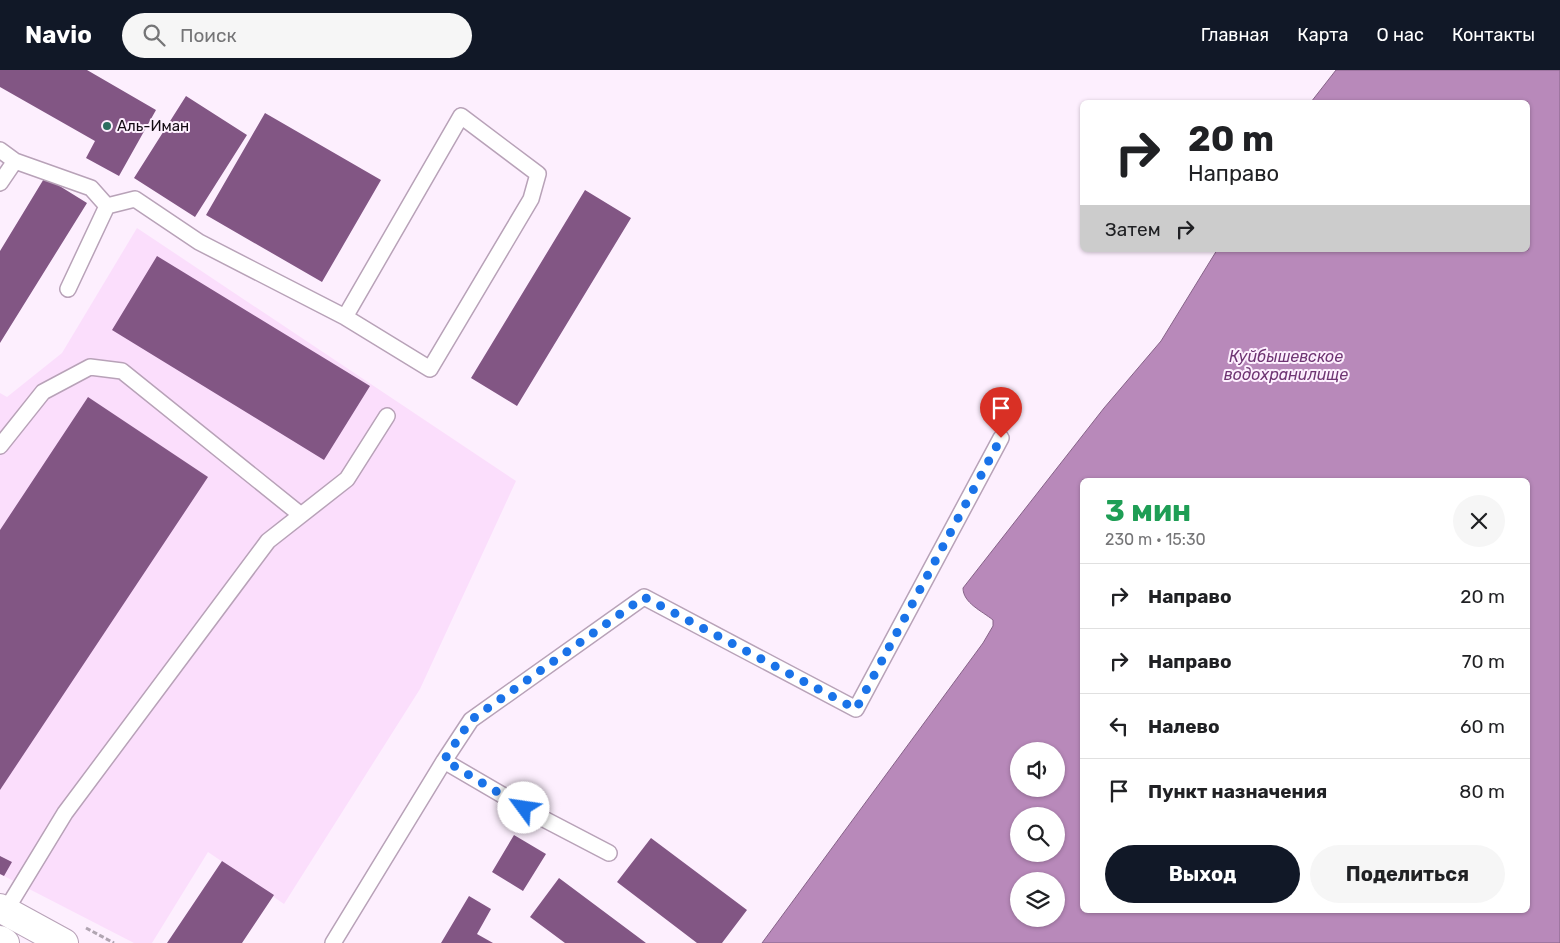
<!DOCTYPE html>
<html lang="ru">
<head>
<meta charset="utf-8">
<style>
	body { margin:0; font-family:Rubik,sans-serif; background:#f6f6f6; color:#202124; height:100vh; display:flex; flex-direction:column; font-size:19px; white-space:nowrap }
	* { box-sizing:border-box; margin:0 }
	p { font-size:16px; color:#757577 }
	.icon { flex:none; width:28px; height:28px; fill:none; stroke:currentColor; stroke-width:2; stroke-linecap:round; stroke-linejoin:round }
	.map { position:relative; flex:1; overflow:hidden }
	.drawer { position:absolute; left:1080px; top:408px; width:450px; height:435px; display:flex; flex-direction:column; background:#fff; border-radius:8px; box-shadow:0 1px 4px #0004 }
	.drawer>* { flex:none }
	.banner { position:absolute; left:1080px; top:30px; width:450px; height:152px; border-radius:8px; box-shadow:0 1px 4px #0004; background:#fff; color:#202124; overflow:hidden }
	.tools { position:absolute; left:1010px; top:672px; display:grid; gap:10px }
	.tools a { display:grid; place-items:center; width:55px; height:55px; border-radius:50%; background:#fff; box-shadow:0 1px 4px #0004; font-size:25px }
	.pin { position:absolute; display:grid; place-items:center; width:42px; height:42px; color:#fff; margin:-51px -21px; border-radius:50% 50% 50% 0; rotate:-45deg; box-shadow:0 0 5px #0007 }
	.pin .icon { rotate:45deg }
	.me { position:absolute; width:55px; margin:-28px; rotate:301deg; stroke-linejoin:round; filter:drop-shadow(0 0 4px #0008) }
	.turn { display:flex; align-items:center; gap:18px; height:105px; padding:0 25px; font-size:22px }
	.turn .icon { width:65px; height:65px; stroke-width:2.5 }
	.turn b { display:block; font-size:35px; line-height:42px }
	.then { display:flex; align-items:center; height:48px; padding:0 25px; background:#0003; gap:10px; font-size:19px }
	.round { display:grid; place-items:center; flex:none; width:52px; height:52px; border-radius:26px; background:#f6f6f6 }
	.headline { display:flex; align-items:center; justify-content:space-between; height:85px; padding:0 25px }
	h1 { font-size:30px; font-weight:700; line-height:38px; color:#1e9e55 }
	.cta { display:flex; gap:10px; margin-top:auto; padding:10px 25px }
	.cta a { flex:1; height:58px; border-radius:30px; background:#111827; color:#fff; font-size:20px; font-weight:700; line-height:58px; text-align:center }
	.cta a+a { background:#f6f6f6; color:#202124 }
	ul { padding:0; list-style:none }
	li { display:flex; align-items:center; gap:15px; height:65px; padding:0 25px; border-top:1px solid #e0e0e0 }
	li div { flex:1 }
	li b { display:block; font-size:19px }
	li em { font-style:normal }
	header { display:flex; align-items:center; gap:30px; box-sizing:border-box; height:70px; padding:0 25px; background:#111827; color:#fff }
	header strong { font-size:24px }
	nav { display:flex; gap:28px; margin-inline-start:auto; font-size:18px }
	.search { width:350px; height:45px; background:#f6f6f6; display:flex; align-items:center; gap:12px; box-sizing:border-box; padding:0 18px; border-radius:28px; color:#757577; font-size:19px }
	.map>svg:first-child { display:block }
	.built { fill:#fbdefc }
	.water { fill:#b889ba; stroke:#866388; fill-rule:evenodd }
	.building { fill:#825684 }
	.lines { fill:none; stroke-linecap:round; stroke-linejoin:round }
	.service-casing { stroke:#b8a2b8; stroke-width:18 }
	.secondary-casing { stroke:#b8a2b8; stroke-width:30 }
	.path { stroke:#b1a5b2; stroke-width:3; stroke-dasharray:5 2.5; stroke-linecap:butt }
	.service { stroke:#fff; stroke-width:15 }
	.secondary { stroke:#fff; stroke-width:28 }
	.route { stroke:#1a73e8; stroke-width:9; stroke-dasharray:0 16.2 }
	.poi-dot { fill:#2c6e5f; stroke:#fdeffe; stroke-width:2 }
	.labels { text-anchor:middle; stroke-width:4; stroke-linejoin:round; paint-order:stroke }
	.poi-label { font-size:15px; fill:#120b12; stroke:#fdeffe; text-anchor:start }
	.water-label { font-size:16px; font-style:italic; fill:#6f3573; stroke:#fdeffe }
</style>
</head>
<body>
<header>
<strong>Navio</strong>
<div class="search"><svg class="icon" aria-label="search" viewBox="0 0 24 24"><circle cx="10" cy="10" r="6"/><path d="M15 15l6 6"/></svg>Поиск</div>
<nav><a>Главная</a><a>Карта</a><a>О нас</a><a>Контакты</a></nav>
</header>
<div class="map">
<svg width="1560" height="873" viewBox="0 0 1560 873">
	<rect width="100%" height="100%" fill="#fdeffe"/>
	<path class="built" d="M137,158L516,411L420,619L284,834L208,782L152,873H134L0,804V323L7,327L62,283Z"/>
	<path class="water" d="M1336,0H1560V873H762L983,573L993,556V550C982,541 963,533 963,518L1104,338L1161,271L1217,180H1528V32H1311ZM1082,410H1528V840H1082ZM1019,681H1056V719H1019ZM1019,746H1056V784H1019ZM1019,811H1056V849H1019Z"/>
	<path class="building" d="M0,0H87L156,40L119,106L86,88L95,71L0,17Z
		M186,26L247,65L195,147L134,108Z
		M265,43L381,110L322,212L206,145Z
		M45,107L87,133L0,273V181Z
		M585,120L631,148L517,336L471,308Z
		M157,186L370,316L324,390L112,260Z
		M88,327L208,407L0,720V460Z
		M514,765L546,784L523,821L492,802Z
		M651,768L747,840L722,873H697L617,812Z
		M0,786L12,792L4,806L0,804Z
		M222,791L274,825L242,873H167Z
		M559,808L646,873H565L530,847Z
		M469,826L491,839L477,864L493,873H441Z"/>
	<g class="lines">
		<g class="service-casing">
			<path id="service" d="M0,80L15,91L0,113
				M15,91L91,118L107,136L68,219
				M107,136L135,129L199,172L345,247L430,299L531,129L538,104L461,46L345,247
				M0,376L43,322L90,297L122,301L301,445
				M444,691L540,747L609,783
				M6,840L65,743L268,471L347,409L387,346
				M333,873L444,691L471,650L644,527L856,639L1001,368"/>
		</g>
		<g class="secondary-casing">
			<path id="secondary" d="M0,838L64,873
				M0,870L5,873"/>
		</g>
		<path class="path" d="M86,858L114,873"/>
		<use href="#service" class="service"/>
		<use href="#secondary" class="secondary"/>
	</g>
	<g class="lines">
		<path class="route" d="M524,738L444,690L471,650L644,527L856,639L1001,368"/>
	</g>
	<circle class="poi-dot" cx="107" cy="56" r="5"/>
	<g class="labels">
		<g class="poi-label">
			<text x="117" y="61">Аль-Иман</text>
		</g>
		<g class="water-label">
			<text x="1286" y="292">Куйбышевское<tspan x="1286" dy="18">водохранилище</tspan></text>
		</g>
	</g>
</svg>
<div class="tools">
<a><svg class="icon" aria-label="sound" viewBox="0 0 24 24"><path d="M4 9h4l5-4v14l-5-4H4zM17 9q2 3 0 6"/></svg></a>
<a><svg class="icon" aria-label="search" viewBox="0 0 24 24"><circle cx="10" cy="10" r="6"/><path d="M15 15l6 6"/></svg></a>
<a><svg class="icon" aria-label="layers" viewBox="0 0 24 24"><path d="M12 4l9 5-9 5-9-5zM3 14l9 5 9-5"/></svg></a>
</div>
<div class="pin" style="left:1001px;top:368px;background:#d93025"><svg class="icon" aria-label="arrive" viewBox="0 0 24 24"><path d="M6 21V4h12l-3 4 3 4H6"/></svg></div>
<svg class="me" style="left:524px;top:738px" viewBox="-20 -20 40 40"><circle r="19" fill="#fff"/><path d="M0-13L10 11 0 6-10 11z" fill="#1a73e8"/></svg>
<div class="banner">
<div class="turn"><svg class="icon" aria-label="right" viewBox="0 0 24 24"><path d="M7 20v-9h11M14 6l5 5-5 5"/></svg><div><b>20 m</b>Направо</div></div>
<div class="then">Затем<svg class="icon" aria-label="right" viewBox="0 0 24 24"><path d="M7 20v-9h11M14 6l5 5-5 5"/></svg></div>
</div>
<section class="drawer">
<div class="headline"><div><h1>3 мин</h1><p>230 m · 15:30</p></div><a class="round"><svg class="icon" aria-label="close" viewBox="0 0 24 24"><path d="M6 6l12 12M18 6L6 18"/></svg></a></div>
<ul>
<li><svg class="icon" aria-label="right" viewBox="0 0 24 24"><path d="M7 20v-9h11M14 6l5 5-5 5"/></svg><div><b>Направо</b></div><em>20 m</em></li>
<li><svg class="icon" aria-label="right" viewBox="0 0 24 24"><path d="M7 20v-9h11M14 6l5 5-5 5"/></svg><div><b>Направо</b></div><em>70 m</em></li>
<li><svg class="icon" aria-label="left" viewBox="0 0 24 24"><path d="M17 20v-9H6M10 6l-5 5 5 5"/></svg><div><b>Налево</b></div><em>60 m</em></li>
<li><svg class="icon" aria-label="arrive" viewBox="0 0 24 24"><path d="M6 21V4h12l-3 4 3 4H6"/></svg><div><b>Пункт назначения</b></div><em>80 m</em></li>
</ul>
<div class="cta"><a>Выход</a><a>Поделиться</a></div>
</section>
</div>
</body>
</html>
